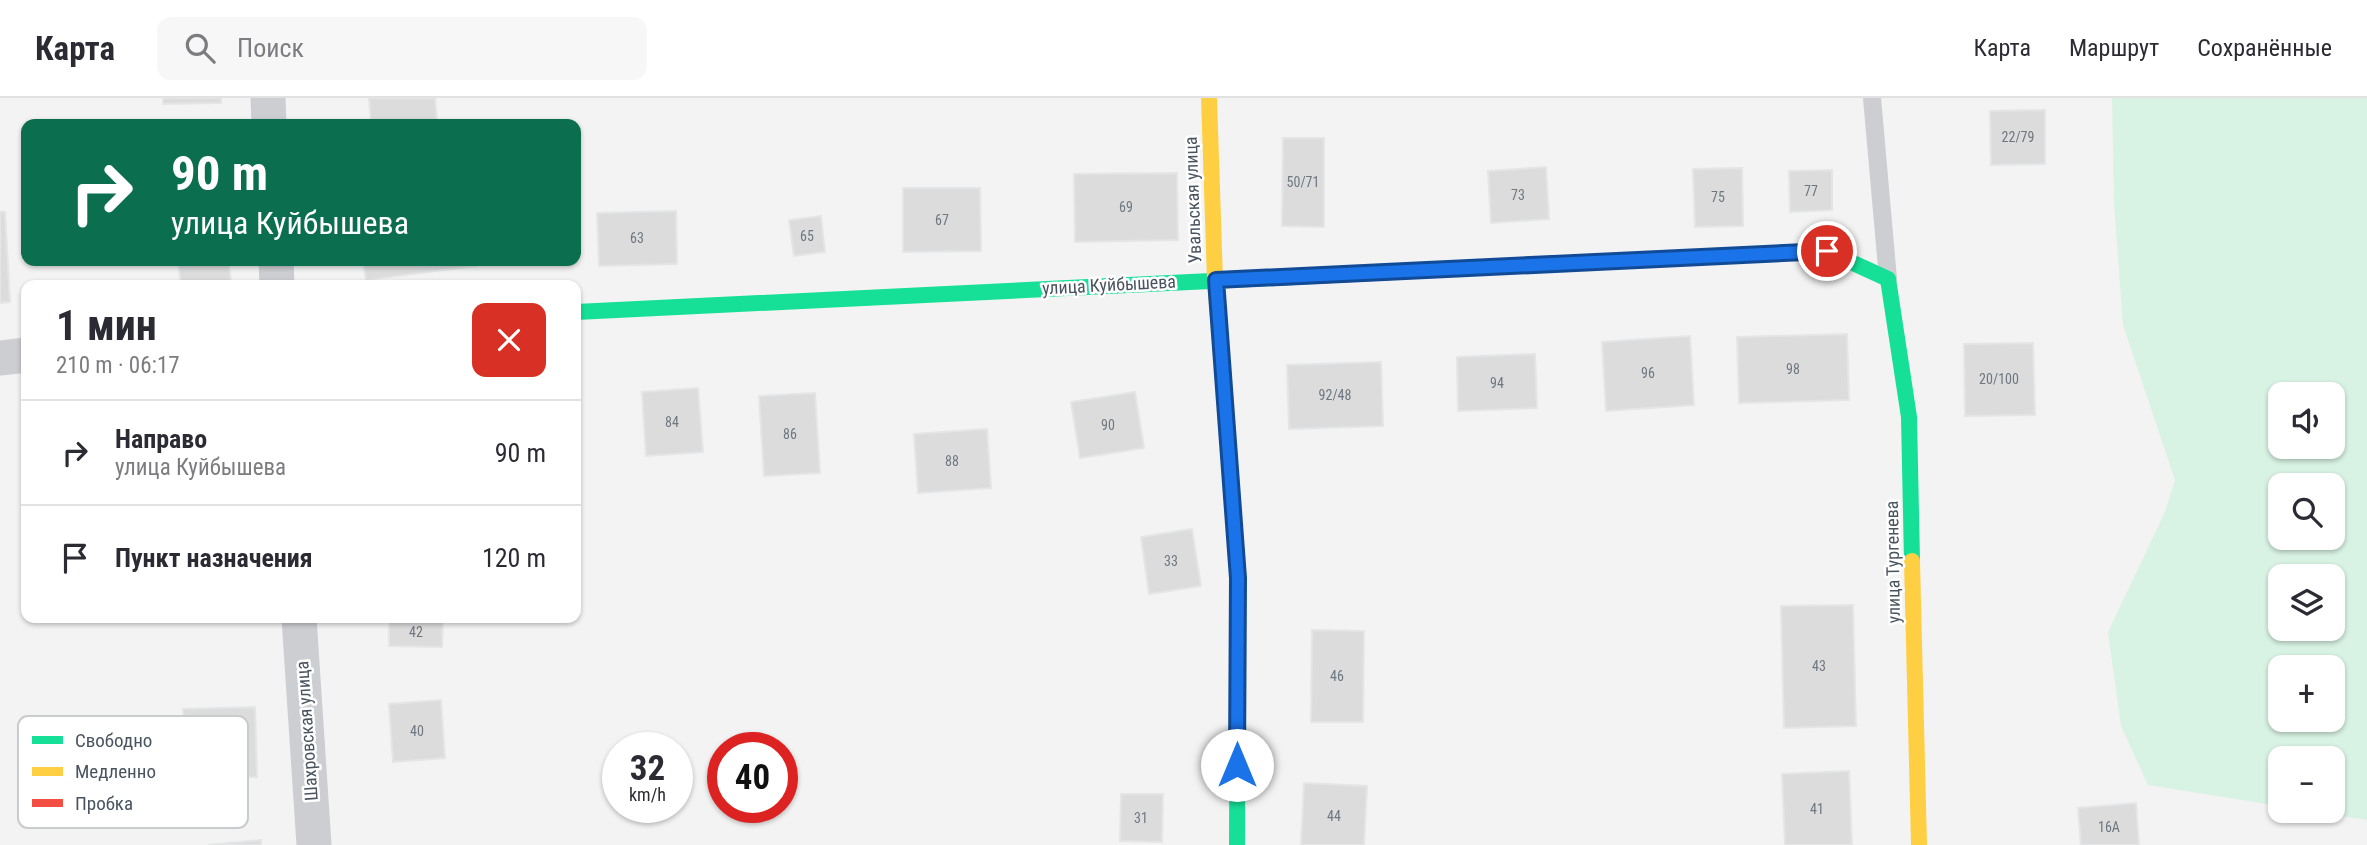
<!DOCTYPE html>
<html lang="ru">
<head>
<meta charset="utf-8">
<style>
	body { margin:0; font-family:"Roboto Condensed",sans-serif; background:#f7f7f7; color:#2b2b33; height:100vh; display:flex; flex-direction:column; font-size:26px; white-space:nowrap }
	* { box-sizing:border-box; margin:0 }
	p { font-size:23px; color:#7c7c81 }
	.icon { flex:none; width:38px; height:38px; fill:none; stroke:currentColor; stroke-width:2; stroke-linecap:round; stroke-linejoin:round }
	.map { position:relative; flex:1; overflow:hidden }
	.sheet { position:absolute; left:21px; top:182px; width:560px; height:343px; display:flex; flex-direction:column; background:#fff; border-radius:14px; box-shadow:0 2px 5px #0004 }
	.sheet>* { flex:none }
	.top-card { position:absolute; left:21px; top:21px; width:560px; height:147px; border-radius:14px; box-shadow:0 2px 5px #0004; background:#0b6e4f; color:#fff; overflow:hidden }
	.tools { position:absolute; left:2268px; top:284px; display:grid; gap:14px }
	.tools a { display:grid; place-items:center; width:77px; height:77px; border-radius:14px; background:#fff; box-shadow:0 2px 5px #0004; font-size:35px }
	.speed { position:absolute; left:602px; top:634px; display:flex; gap:14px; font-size:35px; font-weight:700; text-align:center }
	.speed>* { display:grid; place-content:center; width:91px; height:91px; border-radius:50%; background:#fff; box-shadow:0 2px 5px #0004; line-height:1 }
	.speed small { font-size:18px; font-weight:400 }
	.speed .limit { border:10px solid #d22; background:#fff; color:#111 }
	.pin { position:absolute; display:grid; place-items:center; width:60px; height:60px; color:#fff; margin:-30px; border:4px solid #fff; border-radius:50%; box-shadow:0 2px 7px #0007 }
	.me { position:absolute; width:77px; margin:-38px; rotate:0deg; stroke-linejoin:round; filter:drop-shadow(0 0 5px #0008) }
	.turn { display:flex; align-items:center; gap:24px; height:147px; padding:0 35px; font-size:32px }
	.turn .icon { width:91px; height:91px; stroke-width:2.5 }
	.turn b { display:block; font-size:49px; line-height:60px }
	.round { display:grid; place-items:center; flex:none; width:74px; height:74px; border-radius:14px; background:#f7f7f7 }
	.head { display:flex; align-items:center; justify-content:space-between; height:119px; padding:0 35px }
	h1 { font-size:42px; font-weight:700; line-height:52px }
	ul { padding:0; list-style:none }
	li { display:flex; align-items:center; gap:21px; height:105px; padding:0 35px; border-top:2px solid #e1e1e2 }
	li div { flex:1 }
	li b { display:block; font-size:26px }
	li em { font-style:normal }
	header { display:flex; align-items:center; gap:42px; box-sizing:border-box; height:98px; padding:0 35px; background:#fff; border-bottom:2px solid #e1e1e2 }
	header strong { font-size:33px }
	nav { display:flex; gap:38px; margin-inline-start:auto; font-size:24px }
	.search { width:490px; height:63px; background:#f7f7f7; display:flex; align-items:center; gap:18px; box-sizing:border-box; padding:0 24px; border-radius:14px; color:#7c7c81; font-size:26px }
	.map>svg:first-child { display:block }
	.green { fill:#d8f2e3; fill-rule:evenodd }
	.building { fill:#dcdcdd; stroke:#e4e5e6; stroke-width:2 }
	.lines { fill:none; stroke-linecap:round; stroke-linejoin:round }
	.lane { stroke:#cdced1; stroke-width:18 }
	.street { stroke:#cdced1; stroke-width:35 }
	.fast { stroke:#16e098; stroke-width:16 }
	.slow { stroke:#ffcf43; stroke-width:16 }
	.jam { stroke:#f24e42; stroke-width:16 }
	.route-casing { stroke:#114b97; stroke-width:18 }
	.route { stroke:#1a73e8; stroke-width:12 }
	.labels { text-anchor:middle; stroke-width:5; stroke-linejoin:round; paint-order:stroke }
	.number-label { font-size:14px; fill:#6e7780 }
	.street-label { font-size:18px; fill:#495460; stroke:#fff }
	.key { fill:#fff; stroke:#c8cccf; stroke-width:2 }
	.key-label { font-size:19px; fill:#495460 }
</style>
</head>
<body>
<header>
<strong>Карта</strong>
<div class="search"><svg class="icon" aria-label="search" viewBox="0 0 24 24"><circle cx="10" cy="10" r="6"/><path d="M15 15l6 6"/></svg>Поиск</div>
<nav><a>Карта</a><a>Маршрут</a><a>Сохранённые</a></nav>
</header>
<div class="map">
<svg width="2367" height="747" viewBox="0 0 2367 747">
	<rect width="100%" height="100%" fill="#f3f3f3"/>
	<path class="green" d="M2112,0H2367V722L2305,712H2333V660H2280V708L2148,687L2121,628L2108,534L2165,414L2175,382L2123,227L2114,105ZM2280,296H2333V348H2280ZM2280,387H2333V439H2280ZM2280,478H2333V530H2280ZM2280,569H2333V621H2280Z"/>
	<path class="building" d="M163,0H221V5L163,6Z
		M369,0H435L437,23L371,26Z
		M2045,12V66L1991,67L1990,13Z
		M1283,40H1324V129L1282,128Z
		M1546,69L1549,121L1491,125L1488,73Z
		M1742,70L1743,128L1695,129L1693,71Z
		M1832,72V112L1790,114L1789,73Z
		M1177,75L1178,142L1075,144L1074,76Z
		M903,90H980L981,153L903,154Z
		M676,113L677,166L599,168L597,115Z
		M0,114H5L10,204L0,205Z
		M821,118L825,154L794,158L789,122Z
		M178,163H229L231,187H181Z
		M363,163H475L476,168L366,182Z
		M1847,236L1849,302L1739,305L1737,239Z
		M1690,238L1694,307L1606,313L1602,244Z
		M2033,245L2035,317L1965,318L1964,246Z
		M1535,256L1537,310L1458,313L1457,259Z
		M1381,264L1383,328L1289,331L1287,267Z
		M698,290L703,354L646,358L642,294Z
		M1135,294L1144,350L1080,360L1071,304Z
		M815,295L820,375L764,378L759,298Z
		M987,331L991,390L918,395L914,336Z
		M1192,431L1201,488L1149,496L1141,439Z
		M1853,507L1856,628L1784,630L1781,508Z
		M389,520H443L442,549L389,548Z
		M1312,532L1364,533L1363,624H1311Z
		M441,602L445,660L393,664L389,606Z
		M255,609L257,679L186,681L183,611Z
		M1849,673L1852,747H1785L1782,676Z
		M1304,685L1367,688L1364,747H1301Z
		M1121,696H1163L1162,744L1120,743Z
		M2136,705L2139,747H2081L2078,710Z
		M261,742V747H208Z"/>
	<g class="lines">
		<path class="lane" d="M1872,0L1888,181"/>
		<path class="street" d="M268,0L269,26
			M276,163L277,187
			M0,260L26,257
			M299,520L314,747"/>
		<path class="fast" d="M1572,165L1827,153L1888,181L1909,319L1912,463
			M576,214L1314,178
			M1225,306L1238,479L1237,747"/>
		<path class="slow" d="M1209,0L1215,182L1225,306
			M1912,463L1919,747"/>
		<path class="jam" d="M1314,178L1572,165"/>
	</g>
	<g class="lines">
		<g class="route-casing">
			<path id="route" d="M1237,667L1238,480L1216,182L1827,153"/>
		</g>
		<use href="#route" class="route"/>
	</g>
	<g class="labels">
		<g class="number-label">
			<text x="2018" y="44">22/79</text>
			<text x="1303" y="89">50/71</text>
			<text x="1811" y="98">77</text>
			<text x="1518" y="102">73</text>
			<text x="1718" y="104">75</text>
			<text x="1126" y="114">69</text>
			<text x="942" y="127">67</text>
			<text x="807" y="143">65</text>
			<text x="637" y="145">63</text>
			<text x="1793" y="276">98</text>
			<text x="1648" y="280">96</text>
			<text x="1999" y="286">20/100</text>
			<text x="1497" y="290">94</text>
			<text x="1335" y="302">92/48</text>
			<text x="672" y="329">84</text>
			<text x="1108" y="332">90</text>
			<text x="790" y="341">86</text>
			<text x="952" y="368">88</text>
			<text x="1171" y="468">33</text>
			<text x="416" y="539">42</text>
			<text x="1819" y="573">43</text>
			<text x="1337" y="583">46</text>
			<text x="417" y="638">40</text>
			<text x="1817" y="716">41</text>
			<text x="1334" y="723">44</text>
			<text x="1141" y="725">31</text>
			<text x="2109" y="734">16А</text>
		</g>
		<g class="street-label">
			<text transform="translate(1193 102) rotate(-92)" y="6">Увальская улица</text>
			<text transform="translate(1109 187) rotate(-3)" y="6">улица Куйбышева</text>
			<text transform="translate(1893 464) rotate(-91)" y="6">улица Тургенева</text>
			<text transform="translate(307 633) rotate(-94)" y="6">Шахровская улица</text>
		</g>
	</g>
	<rect x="18" y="618" width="230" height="112" rx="10" class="key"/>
	<rect x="32" y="638" width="31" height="8" fill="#16e098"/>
	<rect x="32" y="669" width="31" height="9" fill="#ffcf43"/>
	<rect x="32" y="701" width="31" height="8" fill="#f24e42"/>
	<g class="key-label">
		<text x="75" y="649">Свободно</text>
		<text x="75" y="680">Медленно</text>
		<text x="75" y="712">Пробка</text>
	</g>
</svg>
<div class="tools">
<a><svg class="icon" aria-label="sound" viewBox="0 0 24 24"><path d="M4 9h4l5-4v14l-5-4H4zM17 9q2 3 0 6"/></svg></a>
<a><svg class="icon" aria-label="search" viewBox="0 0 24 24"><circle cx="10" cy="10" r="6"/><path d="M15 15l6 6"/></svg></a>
<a><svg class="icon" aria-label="layers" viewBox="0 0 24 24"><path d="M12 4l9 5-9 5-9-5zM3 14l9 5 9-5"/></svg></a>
<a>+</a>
<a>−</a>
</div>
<div class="speed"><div>32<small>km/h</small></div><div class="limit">40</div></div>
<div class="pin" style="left:1827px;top:153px;background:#d93025"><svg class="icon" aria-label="arrive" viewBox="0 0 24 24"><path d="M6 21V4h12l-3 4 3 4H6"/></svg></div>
<svg class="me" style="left:1237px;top:667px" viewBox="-20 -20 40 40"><circle r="19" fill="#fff"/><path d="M0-13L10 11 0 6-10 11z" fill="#1a73e8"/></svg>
<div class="top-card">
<div class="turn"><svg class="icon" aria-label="right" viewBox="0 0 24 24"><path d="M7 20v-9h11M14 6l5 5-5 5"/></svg><div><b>90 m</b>улица Куйбышева</div></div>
</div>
<section class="sheet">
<div class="head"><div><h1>1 мин</h1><p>210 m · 06:17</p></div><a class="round" style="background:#d93025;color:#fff"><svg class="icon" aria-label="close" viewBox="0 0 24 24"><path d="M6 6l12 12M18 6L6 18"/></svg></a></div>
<ul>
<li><svg class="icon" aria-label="right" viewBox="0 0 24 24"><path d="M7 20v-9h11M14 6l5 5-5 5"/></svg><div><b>Направо</b><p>улица Куйбышева</p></div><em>90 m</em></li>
<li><svg class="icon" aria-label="arrive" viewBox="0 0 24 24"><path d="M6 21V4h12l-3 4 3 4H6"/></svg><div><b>Пункт назначения</b></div><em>120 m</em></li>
</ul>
</section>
</div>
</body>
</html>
